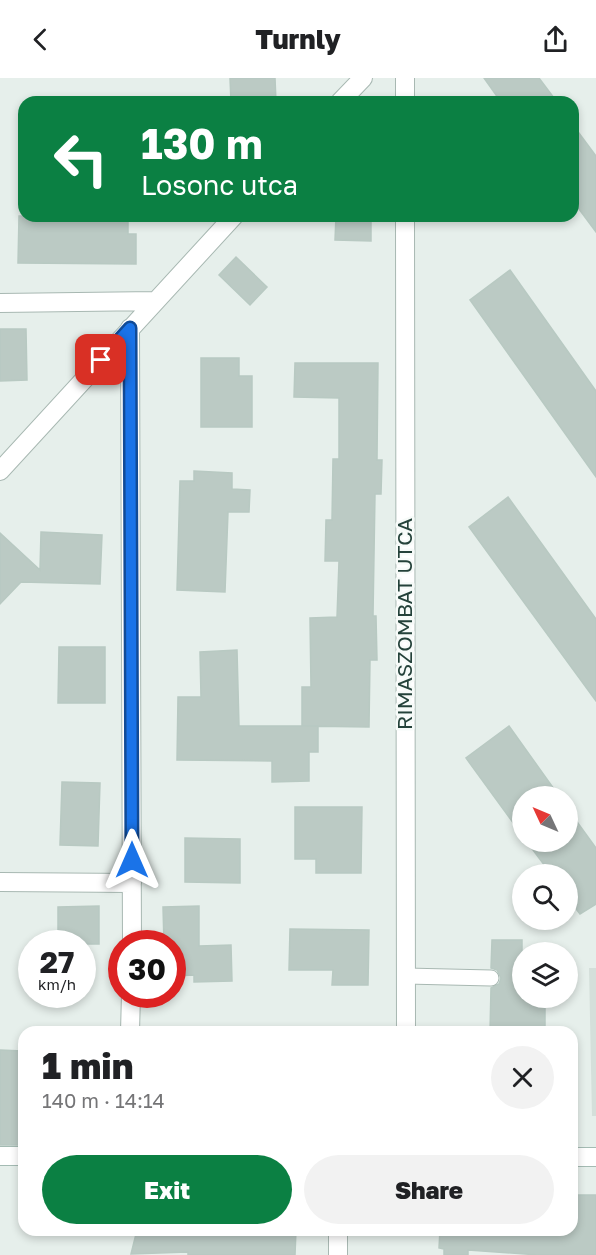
<!DOCTYPE html>
<html lang="en">
<head>
<meta charset="utf-8">
<style>
	body { margin:0; font-family:"Golos Text",sans-serif; background:#f2f2f2; color:#202124; height:100vh; display:flex; flex-direction:column; font-size:22px; white-space:nowrap }
	* { box-sizing:border-box; margin:0 }
	p { font-size:20px; color:#757577 }
	.icon { flex:none; width:33px; height:33px; fill:none; stroke:currentColor; stroke-width:2; stroke-linecap:round; stroke-linejoin:round }
	.map { position:relative; flex:1; overflow:hidden }
	.drawer { position:absolute; left:18px; top:948px; width:560px; height:210px; display:flex; flex-direction:column; background:#fff; border-radius:18px; box-shadow:0 3px 9px #0003 }
	.drawer>* { flex:none }
	.banner { position:absolute; left:18px; top:18px; width:561px; height:126px; border-radius:18px; box-shadow:0 3px 9px #0003; background:#0b8043; color:#fff; overflow:hidden }
	.needle { width:39px; rotate:314deg }
	.buttons { position:absolute; left:512px; top:708px; display:grid; gap:12px }
	.buttons a { display:grid; place-items:center; width:66px; height:66px; border-radius:50%; background:#fff; box-shadow:0 3px 9px #0003; font-size:30px }
	.speed { position:absolute; left:18px; top:852px; display:flex; gap:12px; font-size:30px; font-weight:700; text-align:center }
	.speed>* { display:grid; place-content:center; width:78px; height:78px; border-radius:50%; background:#fff; box-shadow:0 3px 9px #0003; line-height:1 }
	.speed small { font-size:15px; font-weight:400 }
	.speed .limit { border:9px solid #d22; background:#fff; color:#111 }
	.pin { position:absolute; display:grid; place-items:center; width:51px; height:51px; color:#fff; margin:-26px; border-radius:12px; box-shadow:0 3px 9px #0006 }
	.me { position:absolute; width:66px; margin:-33px; rotate:0deg; stroke-linejoin:round; filter:drop-shadow(0 0 4px #0008) }
	.turn { display:flex; align-items:center; gap:21px; height:126px; padding:0 24px; font-size:27px }
	.turn .icon { width:78px; height:78px; stroke-width:2.5 }
	.turn b { display:block; font-size:42px; line-height:51px }
	.round { display:grid; place-items:center; flex:none; width:63px; height:63px; border-radius:32px; background:#f2f2f2 }
	.overview { display:flex; align-items:center; justify-content:space-between; height:102px; padding:0 24px }
	h1 { font-size:36px; font-weight:800; line-height:45px }
	.button { display:flex; gap:12px; margin-top:auto; padding:12px 24px }
	.button a { flex:1; height:69px; border-radius:36px; background:#0b8043; color:#fff; font-size:24px; font-weight:800; line-height:69px; text-align:center }
	.button a+a { background:#f2f2f2; color:#202124 }
	header { display:flex; justify-content:space-between; align-items:center; height:78px; padding:0 24px; background:#fff; font-size:27px; font-weight:800 }
	.map>svg:first-child { display:block }
	.built { fill:#d4dfda }
	.building { fill:#bbcac4; stroke:#b8c9c2; stroke-width:1.5 }
	.lines { fill:none; stroke-linecap:round; stroke-linejoin:round }
	.lane-casing { stroke:#a8b8b2; stroke-width:17 }
	.street-casing { stroke:#a8b8b2; stroke-width:20 }
	.secondary-casing { stroke:#a4bbb3; stroke-width:20 }
	.lane { stroke:#fff; stroke-width:15 }
	.street { stroke:#fff; stroke-width:18 }
	.secondary { stroke:#fff; stroke-width:18 }
	.route-casing { stroke:#114b97; stroke-width:15 }
	.route { stroke:#1a73e8; stroke-width:10 }
	.labels { text-anchor:middle; stroke-width:5; stroke-linejoin:round; paint-order:stroke }
	.street-label { font-size:21px; fill:#24423a; stroke:#f7fbf9 }
</style>
</head>
<body>
<header><svg class="icon" aria-label="back" viewBox="0 0 24 24"><path d="M15 5l-7 7 7 7"/></svg>Turnly<svg class="icon" aria-label="share" viewBox="0 0 24 24"><path d="M12 15V3M7 8l5-5 5 5M5 13v7h14v-7"/></svg></header>
<div class="map">
<svg width="596" height="1177" viewBox="0 0 596 1177">
	<rect width="100%" height="100%" fill="#e6efeb"/>
	<path class="built" d="M589,890H596V1038H592Z"/>
	<path class="building" d="M230,0H275L276,24H231Z
		M484,0H539L557,24H501Z
		M573,47L596,78V154L573,123Z
		M19,138H128V156H136V186L18,185Z
		M336,138H371V163L335,162Z
		M236,179L267,209L250,227L219,197Z
		M510,192L596,313V399L470,222Z
		M0,251H26L27,302L0,303Z
		M201,280H239V298H252V349H201Z
		M295,285H378L377,382H382L381,416H375L373,538H376L377,582H370L369,649L302,648V609H311L310,540L337,539L339,483H325L326,442H332L333,381H339V320L294,319Z
		M194,393L232,395V411L250,412L249,434H228L225,514L177,512L180,403H194Z
		M508,419L596,541V623L469,449Z
		M41,454L102,457L100,506L21,504L0,526V455L40,492Z
		M59,569H105V625H58Z
		M237,572L239,648H318V674H309V703L272,704V683L177,682L178,619H201L200,574Z
		M509,648L559,718H522V757L466,680Z
		M62,704L100,705L98,768L60,767Z
		M295,729H362L361,795H316V781H295Z
		M567,730L596,770V826L580,836L567,819V796H551L527,764H567Z
		M185,760L240,761V805L185,804Z
		M99,828V866H64V853H58V829Z
		M199,828V868L231,867L232,903L194,904V897L172,898V866H164L163,829Z
		M290,851L369,852L368,907H332L333,892H289Z
		M492,862H522V920H545V954H490L491,910L499,906L501,900L497,892L491,890Z
		M0,972L22,973L19,1067H0Z
		M572,1117H596V1177H539L468,1172V1177H444V1171L439,1170L440,1152H572Z
		M137,1152H296L295,1177H188V1174L131,1176Z"/>
	<g class="lines">
		<g class="lane-casing">
			<path id="lane" d="M406,898L491,900"/>
		</g>
		<g class="street-casing">
			<path id="street" d="M405,0V24
				M340,24L363,0
				M405,138L406,954
				M0,225L155,223
				M130,250L132,866
				M0,393L234,138
				M0,804L132,805
				M130,954L131,916
				M338,1177V1152"/>
		</g>
		<g class="secondary-casing">
			<path id="secondary" d="M0,1078H24
				M572,1079H596"/>
		</g>
		<use href="#lane" class="lane"/>
		<use href="#street" class="street"/>
		<use href="#secondary" class="secondary"/>
	</g>
	<g class="lines">
		<g class="route-casing">
			<path id="route" d="M101,282L130,250L132,782"/>
		</g>
		<use href="#route" class="route"/>
	</g>
	<g class="labels">
		<g class="street-label">
			<text transform="translate(405 546) rotate(-90)" y="7">RIMASZOMBAT UTCA</text>
		</g>
	</g>
</svg>
<div class="buttons">
<a><svg class="needle" viewBox="-14 -14 28 28"><path d="M0-13l5 13h-10z" fill="#e53935"/><path d="M0 13l5-13h-10z" fill="#757577"/></svg></a>
<a><svg class="icon" aria-label="search" viewBox="0 0 24 24"><circle cx="10" cy="10" r="6"/><path d="M15 15l6 6"/></svg></a>
<a><svg class="icon" aria-label="layers" viewBox="0 0 24 24"><path d="M12 4l9 5-9 5-9-5zM3 14l9 5 9-5"/></svg></a>
</div>
<div class="speed"><div>27<small>km/h</small></div><div class="limit">30</div></div>
<div class="pin" style="left:101px;top:282px;background:#d93025"><svg class="icon" aria-label="arrive" viewBox="0 0 24 24"><path d="M6 21V4h12l-3 4 3 4H6"/></svg></div>
<svg class="me" style="left:132px;top:782px" viewBox="-20 -20 40 40"><path d="M0-17L14 15 0 8-14 15z" fill="#1a73e8" stroke="#fff" stroke-width="4"/></svg>
<div class="banner">
<div class="turn"><svg class="icon" aria-label="left" viewBox="0 0 24 24"><path d="M17 20v-9H6M10 6l-5 5 5 5"/></svg><div><b>130 m</b>Losonc utca</div></div>
</div>
<section class="drawer">
<div class="overview"><div><h1>1 min</h1><p>140 m · 14:14</p></div><a class="round"><svg class="icon" aria-label="close" viewBox="0 0 24 24"><path d="M6 6l12 12M18 6L6 18"/></svg></a></div>
<div class="button"><a>Exit</a><a>Share</a></div>
</section>
</div>
</body>
</html>
